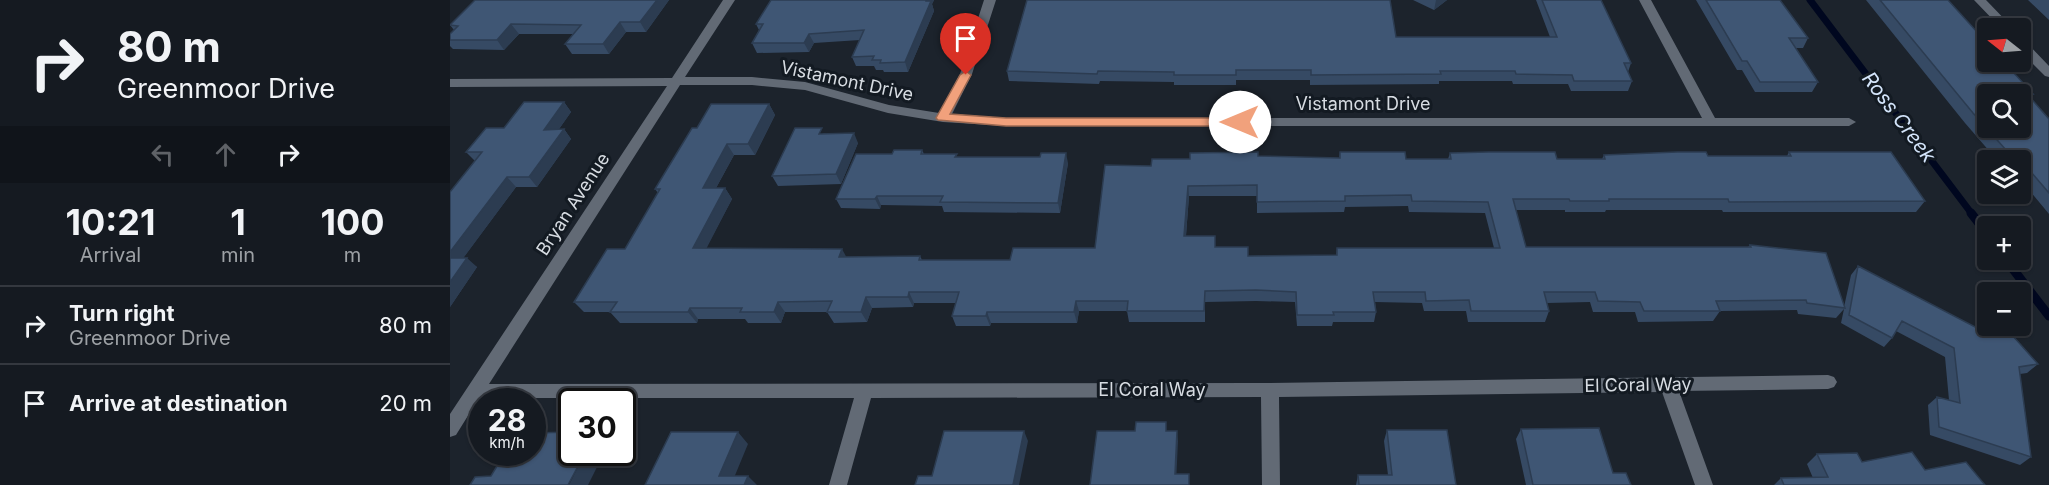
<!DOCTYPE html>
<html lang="en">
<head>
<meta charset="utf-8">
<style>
	body { margin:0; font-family:Inter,sans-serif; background:#1e232a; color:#f1f3f6; height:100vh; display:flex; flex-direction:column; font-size:22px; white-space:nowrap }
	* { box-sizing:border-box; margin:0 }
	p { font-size:20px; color:#9da1a5 }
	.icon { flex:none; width:33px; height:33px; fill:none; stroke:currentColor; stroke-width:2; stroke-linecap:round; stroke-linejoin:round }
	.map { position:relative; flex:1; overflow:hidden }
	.drawer { display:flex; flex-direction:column; background:#151a21; width:450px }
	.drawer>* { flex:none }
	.hud { background:#151a21; color:#f1f3f6; overflow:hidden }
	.needle { width:39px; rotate:287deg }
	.controls { position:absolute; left:1527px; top:18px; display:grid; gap:12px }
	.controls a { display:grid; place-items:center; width:54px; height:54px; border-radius:6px; background:#151a21; box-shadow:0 2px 4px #0004,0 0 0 2px #34383f; font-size:30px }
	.speed { position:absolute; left:18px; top:388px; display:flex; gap:12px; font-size:30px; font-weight:700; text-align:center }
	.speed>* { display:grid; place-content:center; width:78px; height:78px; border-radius:50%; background:#151a21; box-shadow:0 2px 4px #0004,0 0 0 2px #34383f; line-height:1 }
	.speed small { font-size:15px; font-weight:400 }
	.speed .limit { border:3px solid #111; border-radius:9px; background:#fff; color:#111 }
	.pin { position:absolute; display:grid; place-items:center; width:51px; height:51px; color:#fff; margin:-62px -26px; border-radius:50% 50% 50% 0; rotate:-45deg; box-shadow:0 0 6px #0007 }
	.pin .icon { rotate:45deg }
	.me { position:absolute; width:66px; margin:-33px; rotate:270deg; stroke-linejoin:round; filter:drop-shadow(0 0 4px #0008) }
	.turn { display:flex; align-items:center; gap:21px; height:126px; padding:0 18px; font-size:27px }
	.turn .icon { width:78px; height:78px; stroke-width:2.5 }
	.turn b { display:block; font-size:42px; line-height:51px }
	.lanes { display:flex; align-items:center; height:57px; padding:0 18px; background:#0003; justify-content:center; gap:30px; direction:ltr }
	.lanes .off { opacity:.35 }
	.eta { display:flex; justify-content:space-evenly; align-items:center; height:102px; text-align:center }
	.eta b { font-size:36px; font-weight:700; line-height:42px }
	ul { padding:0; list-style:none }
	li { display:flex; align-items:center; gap:18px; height:78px; padding:0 18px; border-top:2px solid #34383f }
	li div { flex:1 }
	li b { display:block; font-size:22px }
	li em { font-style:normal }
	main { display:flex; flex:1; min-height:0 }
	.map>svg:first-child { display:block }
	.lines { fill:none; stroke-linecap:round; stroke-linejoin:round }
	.stream-far1 { stroke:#00071f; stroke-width:7 }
	.stream { stroke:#00071f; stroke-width:9 }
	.minor { fill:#626a75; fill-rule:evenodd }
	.wall { fill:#364a64; fill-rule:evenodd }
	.shaded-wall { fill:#2c3c51 }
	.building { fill:#3f5674; stroke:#2c3c51; stroke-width:1.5; fill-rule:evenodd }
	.route { fill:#f1a17c; stroke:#9d6951; stroke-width:1.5 }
	.labels { text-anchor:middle; stroke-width:6; stroke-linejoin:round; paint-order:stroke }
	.street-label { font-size:18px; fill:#d7dce2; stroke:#131a22 }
	.water-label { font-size:20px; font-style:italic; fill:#d4e5fb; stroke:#131a22 }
</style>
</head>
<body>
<main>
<section class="drawer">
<div class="hud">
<div class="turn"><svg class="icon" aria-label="right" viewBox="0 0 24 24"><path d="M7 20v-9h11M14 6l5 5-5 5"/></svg><div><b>80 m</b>Greenmoor Drive</div></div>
<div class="lanes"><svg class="icon off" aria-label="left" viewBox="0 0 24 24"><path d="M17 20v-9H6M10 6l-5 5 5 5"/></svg><svg class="icon off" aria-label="ahead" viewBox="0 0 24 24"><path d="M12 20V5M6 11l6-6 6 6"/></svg><svg class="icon" aria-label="right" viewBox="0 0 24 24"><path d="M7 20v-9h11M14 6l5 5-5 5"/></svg></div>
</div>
<div class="eta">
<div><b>10:21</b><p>Arrival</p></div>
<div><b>1</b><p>min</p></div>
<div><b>100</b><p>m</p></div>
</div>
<ul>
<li><svg class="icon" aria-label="right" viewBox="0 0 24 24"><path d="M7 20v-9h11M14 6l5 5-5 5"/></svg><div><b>Turn right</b><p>Greenmoor Drive</p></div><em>80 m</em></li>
<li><svg class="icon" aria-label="arrive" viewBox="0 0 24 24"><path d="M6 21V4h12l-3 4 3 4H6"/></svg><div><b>Arrive at destination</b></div><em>20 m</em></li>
</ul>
</section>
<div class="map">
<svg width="1599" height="485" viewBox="0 0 1599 485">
	<rect width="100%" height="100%" fill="#1c232c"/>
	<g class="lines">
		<path class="stream-far1" d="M1360,0L1522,214"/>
		<path class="stream" d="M1521,213L1538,235
			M1556,260L1599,316"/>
		<path class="minor" d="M273,0H285L235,77H302L355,82L439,105L489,113L510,74L534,0H546L522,74L502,114L556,118H1252L1189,0H1201L1265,118H1399L1406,122L1399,126H556L493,122L438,113L355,90L302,85H230L39,384L820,383L1378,375L1384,377L1387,382L1384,387L1378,389L1229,391L1263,485H1245L1212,392L829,397L830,485H812L811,397L421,398L397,485H379L404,398H29L6,435L0,437V414L217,86L0,87V79L222,78Z
			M1524,0H1536L1563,28H1551Z
			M1570,39L1574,40L1599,66V77L1595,76L1570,51Z"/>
	</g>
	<path class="wall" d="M25,0H219L196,32H176L159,54H122L115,44L123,34H69L54,50L3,49L0,46V34L4,30L0,25Z
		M321,0H484L482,4L484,11L458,72H434L433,70H426L424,66H406L402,57L410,40L364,43L359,52L307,53L302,43L309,30L306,24Z
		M963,0H997L984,10Z
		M1086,0H1151L1181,63L1178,72L1182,81L1178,91H1121L1118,84H1063L1062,81H989V84L860,85V80H786V85H724V82L650,81L649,84L559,81L557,71L946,37H1100Z
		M1246,0H1330L1358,38L1353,48H1345L1368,82L1362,92H1305L1292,70H1287Z
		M1416,0H1498L1583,94L1580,98L1599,119V214L1570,179V160H1547L1515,123Z
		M1578,0H1599V20Z
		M114,102L121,112L109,129H114L121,139L87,187H66L13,258L27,267L0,307L25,161L16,152L54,128Z
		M319,104L325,115L305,155H284L266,188H275L282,199L256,248L397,257L470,256L472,260H560L645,248L701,166L740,159L808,156L889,158L890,152L956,159H998L1000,153L1107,159H1152L1154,155L1258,156H1337L1339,152L1475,201L1466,212H1273L1272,210H1156L1155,212H1115V210H1066L1076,247H1298L1300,245L1394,307L1401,275L1408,266L1588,364L1577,373L1570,374L1581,457L1570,465L1480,435L1478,405L1487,397L1499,400L1495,357L1446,331L1442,338L1434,347L1391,323L1394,309L1386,318L1348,314L1347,310L1270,311L1263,321L1188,322L1185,312H1143L1140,302L1097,303L1099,311L1095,322H1018L1016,311H974L972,303L925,302L926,312L924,322H883L882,326H847L845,302L806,301L755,302V322H679L677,311H629L627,323H541L540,326H506L502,316L506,303H464L463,307L422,308L417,322L384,323L377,312H335L331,323H298L295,319H248L247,323H170L160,312H134L124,302L175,249L208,193L205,189L247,128ZM739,196H807V213L894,212L895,207L958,206L959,212L1035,213L1044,248H887L886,255L798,256L765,247L736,236Z
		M374,133L408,143L391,184L328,186L322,176Z
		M472,150L474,154L508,157L618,163L610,213L494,212L492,206L431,205L430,209L391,208L386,199L442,154Z
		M1071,429L1181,485H1076L1066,439Z
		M937,430L1006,485H906L908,475H938L934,441Z
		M1367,454L1412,462L1475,470L1535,485L1363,478L1357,464Z
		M1331,478L1334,485H1324Z"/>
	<path class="shaded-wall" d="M207,0H219L196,32L190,22Z
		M476,0H484L482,4L484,11L458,72L455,62Z
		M986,0H997L984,10Z
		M170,22L176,32L159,54L153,44Z
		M61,24L69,34L54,50L47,40Z
		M359,34L364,43L359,52L354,43Z
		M114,102L121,112L102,139L94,130Z
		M319,104L325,115L305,155L298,144Z
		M114,129L121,139L87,187L79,177Z
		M404,133L408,143L391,184L386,174Z
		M277,144L284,155L260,199L253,188Z
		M616,153L618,163L610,213L608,203Z
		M57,177L66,187L6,268L0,262V252Z
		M738,186L739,196L735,247L734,236Z
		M275,188L282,199L251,259L243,248Z
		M427,196L431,205L430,209L425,199Z
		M392,249L398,260L389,257Z
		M17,258L27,267L0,307V282Z
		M459,292L464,303L463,307L458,297Z
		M416,297L422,308L417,322L411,312Z
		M626,301L629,311L627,323L624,312Z
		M328,302L335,312L331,323L324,312Z
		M240,308L248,319L247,323L238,312Z
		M537,312L541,323L540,326L536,316Z
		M574,431L578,441L569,485H563Z
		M727,431L728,441L726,484L725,474Z
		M288,432L298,444L281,485L269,476Z
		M135,453H154L138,485H119Z
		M298,476L307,485H294Z"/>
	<path class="building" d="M25,0H207L190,22H170L153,44H115L131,25L61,24L47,40H0V34L8,26L0,25Z
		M321,0H476V1H481L455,62L430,63L431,60H422L424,56L402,57L414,30L359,34L354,43H302L313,24H306Z
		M577,0H940L946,37H1107L1092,0H1151L1181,63H1174L1182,81H1124L1122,75L1066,74L1065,71H990L991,74L861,75V70H786V75H724V72L648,71L647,74L557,71Z
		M1256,0H1330L1358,38H1339L1368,82H1310L1297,61H1292Z
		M1430,0H1498L1538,44V62H1554L1583,94H1577L1599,119V193L1576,166H1570V160H1565L1523,113ZM1538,94H1570V128H1538Z
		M74,102H114L94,130L114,129L79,177H57L0,252V192L32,152H16L36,128H54Z
		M261,104H319L298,144H277L253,188H275L243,248L392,249L389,257L470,256L469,260H560L563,248H645L655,165L701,166L702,159H740V153L808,152V156L890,158V152H955L956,159H1001L1000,153L1038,152H1105L1107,159H1155L1154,155L1227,152H1256L1258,156H1341L1339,152H1441L1475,201L1279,202L1278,199H1159V201H1120L1119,199H1063L1076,247H1301L1300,245L1376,253L1395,308L1357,303L1356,300L1266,301L1270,311H1194L1190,302L1148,301L1145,292H1094L1099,311H1021L1019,300L976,301L975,292H923L926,312H883L884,315H847L846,292L806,290L755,291L754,311H677L678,301H626L624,312H537L536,316H502L509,292H459L458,297H416L411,312H377L382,301L328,302L324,312H290L292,308H240L238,312H160L167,302H124L157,249H175L210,189H205L242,128H247ZM807,185V202L895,201V196L961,195L962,201L1038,202L1050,248H887V255L798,256V247H765V236H734L738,186Z
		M345,128H372L369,134L404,133L386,174L322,176Z
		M444,150H472L471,154H507L505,157H590L591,153H616L608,203L490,202L493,196H427L425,199H386L406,154H442Z
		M0,258H17L0,282Z
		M1408,266L1527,328L1545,326H1554L1588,364L1569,367L1581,457L1489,427L1487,397L1510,403L1504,348L1452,321L1442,338L1399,315Z
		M686,422H716V431H727L725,474H739V485H640L647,431H685Z
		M1149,428L1163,473H1176L1181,485H1083L1071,429Z
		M937,430H997L1006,485H909L908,475H942Z
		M494,431H574L563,485H465L468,476H482Z
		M122,432V453H135L118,485H134H20L25,477L41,476L55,453H82V433Z
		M221,432H288L269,476H298L294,485H195Z
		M1462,452L1475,470L1516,462L1535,485H1334L1331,478L1378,477L1367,454L1407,453L1412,462Z"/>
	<path class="route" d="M516,71L521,75L500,114L556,118H790L796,122L790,126H556L488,120L486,118L510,75Z"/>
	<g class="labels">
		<g class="street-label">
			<text transform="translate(397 81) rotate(12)" y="6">Vistamont Drive</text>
			<text x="913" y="110">Vistamont Drive</text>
			<text transform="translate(123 204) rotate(-57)" y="6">Bryan Avenue</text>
			<text transform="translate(1188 385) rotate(-1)" y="6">El Coral Way</text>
			<text x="702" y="396">El Coral Way</text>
		</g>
		<g class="water-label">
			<text transform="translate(1449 117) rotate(53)" y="7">Ross Creek</text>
		</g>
	</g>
</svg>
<div class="controls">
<a><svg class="needle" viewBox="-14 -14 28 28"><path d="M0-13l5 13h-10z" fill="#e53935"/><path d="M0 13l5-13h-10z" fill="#9da1a5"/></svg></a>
<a><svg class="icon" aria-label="search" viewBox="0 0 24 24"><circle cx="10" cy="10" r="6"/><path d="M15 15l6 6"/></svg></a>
<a><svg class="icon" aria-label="layers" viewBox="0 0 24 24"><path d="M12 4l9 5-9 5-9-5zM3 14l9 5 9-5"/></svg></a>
<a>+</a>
<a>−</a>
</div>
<div class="speed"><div>28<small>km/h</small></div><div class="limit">30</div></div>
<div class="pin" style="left:516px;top:75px;background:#d93025"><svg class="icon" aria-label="arrive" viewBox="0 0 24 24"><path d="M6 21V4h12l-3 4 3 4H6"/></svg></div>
<svg class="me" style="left:790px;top:122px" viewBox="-20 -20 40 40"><circle r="19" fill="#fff"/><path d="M0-13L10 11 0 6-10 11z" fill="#f1a17c"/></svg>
</div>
</main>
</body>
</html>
